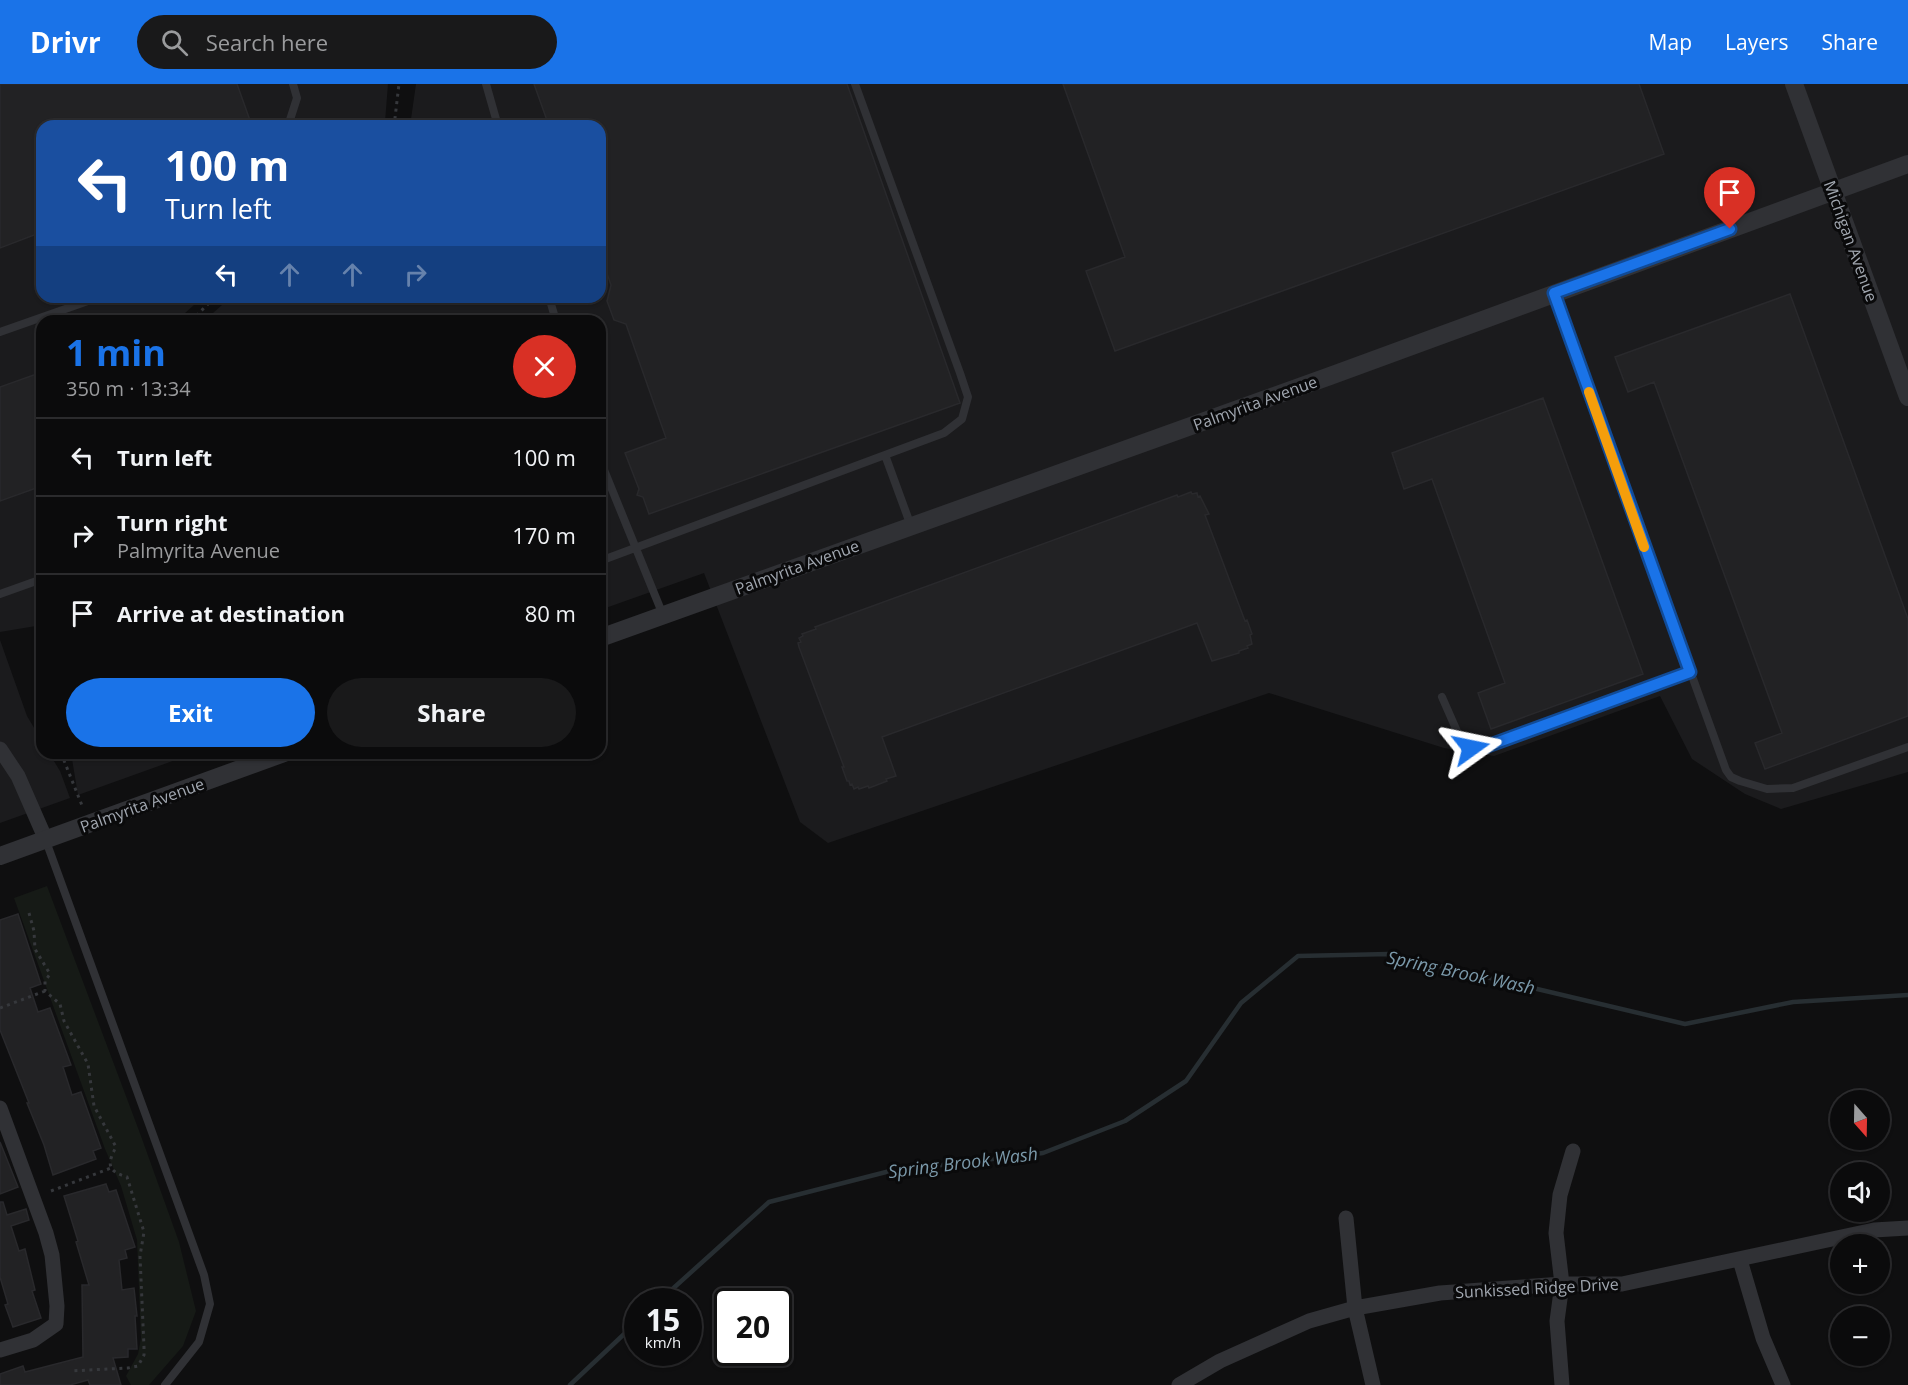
<!DOCTYPE html>
<html lang="en">
<head>
<meta charset="utf-8">
<style>
	body { margin:0; font-family:"Open Sans",sans-serif; background:#19191a; color:#f1f3f6; height:100vh; display:flex; flex-direction:column; font-size:22px; white-space:nowrap }
	* { box-sizing:border-box; margin:0 }
	p { font-size:20px; color:#9a9b9d }
	.icon { flex:none; width:33px; height:33px; fill:none; stroke:currentColor; stroke-width:2; stroke-linecap:round; stroke-linejoin:round }
	.map { position:relative; flex:1; overflow:hidden }
	.side { position:absolute; left:36px; top:231px; width:570px; height:444px; display:flex; flex-direction:column; background:#0b0b0c; border-radius:18px; box-shadow:0 2px 4px #0004,0 0 0 2px #2b2b2d }
	.side>* { flex:none }
	.hud { position:absolute; left:36px; top:36px; width:570px; height:183px; border-radius:18px; box-shadow:0 2px 4px #0004,0 0 0 2px #2b2b2d; background:#1a4fa0; color:#fff; overflow:hidden }
	.needle { width:39px; rotate:160deg }
	.fabs { position:absolute; left:1830px; top:1006px; display:grid; gap:12px }
	.fabs a { display:grid; place-items:center; width:60px; height:60px; border-radius:50%; background:#0b0b0c; box-shadow:0 2px 4px #0004,0 0 0 2px #2b2b2d; font-size:30px }
	.speed { position:absolute; left:624px; top:1204px; display:flex; gap:12px; font-size:30px; font-weight:700; text-align:center }
	.speed>* { display:grid; place-content:center; width:78px; height:78px; border-radius:50%; background:#0b0b0c; box-shadow:0 2px 4px #0004,0 0 0 2px #2b2b2d; line-height:1 }
	.speed small { font-size:15px; font-weight:400 }
	.speed .limit { border:3px solid #111; border-radius:9px; background:#fff; color:#111 }
	.pin { position:absolute; display:grid; place-items:center; width:51px; height:51px; color:#fff; margin:-62px -26px; border-radius:50% 50% 50% 0; rotate:-45deg; box-shadow:0 0 6px #0007 }
	.pin .icon { rotate:45deg }
	.me { position:absolute; width:66px; margin:-33px; rotate:78deg; stroke-linejoin:round; filter:drop-shadow(0 0 4px #0008) }
	.turn { display:flex; align-items:center; gap:21px; height:126px; padding:0 30px; font-size:27px }
	.turn .icon { width:78px; height:78px; stroke-width:2.5 }
	.turn b { display:block; font-size:42px; line-height:51px }
	.lanes { display:flex; align-items:center; height:57px; padding:0 30px; background:#0003; justify-content:center; gap:30px; direction:ltr }
	.lanes .off { opacity:.35 }
	.round { display:grid; place-items:center; flex:none; width:63px; height:63px; border-radius:32px; background:#19191a }
	.headline { display:flex; align-items:center; justify-content:space-between; height:102px; padding:0 30px }
	h1 { font-size:36px; font-weight:700; line-height:45px; color:#1a73e8 }
	.cta { display:flex; gap:12px; margin-top:auto; padding:12px 30px }
	.cta a { flex:1; height:69px; border-radius:36px; background:#1a73e8; color:#fff; font-size:24px; font-weight:700; line-height:69px; text-align:center }
	.cta a+a { background:#19191a; color:#f1f3f6 }
	ul { padding:0; list-style:none }
	li { display:flex; align-items:center; gap:18px; height:78px; padding:0 30px; border-top:2px solid #2b2b2d }
	li div { flex:1 }
	li b { display:block; font-size:22px }
	li em { font-style:normal }
	header { display:flex; align-items:center; gap:36px; box-sizing:border-box; height:84px; padding:0 30px; background:#1a73e8; color:#fff }
	header strong { font-size:28px }
	nav { display:flex; gap:33px; margin-inline-start:auto; font-size:21px }
	.search { width:420px; height:54px; background:#19191a; display:flex; align-items:center; gap:15px; box-sizing:border-box; padding:0 21px; border-radius:33px; color:#9a9b9d; font-size:22px }
	.map>svg:first-child { display:block }
	.built { fill:#1b1b1d }
	.green { fill:#161a16 }
	.lines { fill:none; stroke-linecap:round; stroke-linejoin:round }
	.stream { stroke:#272e32; stroke-width:4.5 }
	.building { fill:#222224; stroke:#29292c; stroke-width:1.5 }
	.path { stroke:#36383c; stroke-width:3; stroke-dasharray:3 4.5; stroke-linecap:butt }
	.service { stroke:#303135; stroke-width:8 }
	.minor { stroke:#303135; stroke-width:15 }
	.tertiary { stroke:#303135; stroke-width:18 }
	.route-casing { stroke:#114b97; stroke-width:15 }
	.route { stroke:#1a73e8; stroke-width:10 }
	.slow { stroke:#f59e0b; stroke-width:10 }
	.labels { text-anchor:middle; stroke-width:6; stroke-linejoin:round; paint-order:stroke }
	.street-label { font-size:16px; fill:#a1a7b0; stroke:#0a0a0b }
	.water-label { font-size:18px; font-style:italic; fill:#7a98a9; stroke:#0a0a0b }
</style>
</head>
<body>
<header>
<strong>Drivr</strong>
<div class="search"><svg class="icon" aria-label="search" viewBox="0 0 24 24"><circle cx="10" cy="10" r="6"/><path d="M15 15l6 6"/></svg>Search here</div>
<nav><a>Map</a><a>Layers</a><a>Share</a></nav>
</header>
<div class="map">
<svg width="1908" height="1301" viewBox="0 0 1908 1301">
	<rect width="100%" height="100%" fill="#0f0f10"/>
	<path class="built" d="M0,0H388L385,38L382,42H42V213H203L176,237H42V541L0,548Z
		M416,0H1908V688L1781,725L1745,710L1692,675L1660,612L1494,672L1444,664L1269,609L828,759L800,738L704,489L600,526V237H204L231,213H600V42H410Z
		M0,556L27,632L42,657V669H49L60,687L70,714L0,739Z
		M71,669H195L78,711Z"/>
	<path class="green" d="M47,802L141,1052L179,1158L196,1227L183,1262L149,1301H131L126,1292L138,1270L141,1254L137,1156L121,1102L105,1065L14,814Z"/>
	<g class="lines">
		<path class="stream" d="M658,1218L769,1118L890,1087L1043,1069L1125,1037L1186,997L1241,919L1298,872L1389,870L1685,940L1793,918L1908,911
			M570,1301L638,1237"/>
	</g>
	<path class="building" d="M0,0H237L252,42H42V148L0,164Z
		M534,0H847L960,319L649,430L643,413L637,411L639,405L625,369L666,354L626,240L614,236L607,217L611,201L600,169V42H549Z
		M1063,0H1639L1664,70L1115,267L1086,187L1125,173Z
		M1790,210L1908,535V632L1765,685L1755,659L1782,649L1654,298L1628,308L1615,273Z
		M42,288V402L0,417V303Z
		M1543,314L1643,590L1491,645L1478,609L1505,599L1432,395L1404,405L1392,369Z
		M1191,408L1192,410L1197,409L1198,413L1200,412L1209,430L1205,431L1245,537L1247,536L1252,550L1250,551L1252,560L1247,562L1248,564L1239,567V569L1212,577L1197,539L882,653L896,692L886,695L887,697L869,704L868,702L859,705L858,703L854,705L852,700L850,701L849,697H847L842,683H844L799,563L798,559L801,558L799,554L803,552L802,550L816,545L815,543L1177,411L1178,413Z
		M18,830L41,900L30,904L38,928L50,924L71,981L63,983L72,1011L81,1008L101,1064L93,1067L96,1075L53,1091L44,1061L27,1019H29L0,946V836Z
		M0,1058L18,1103L0,1110Z
		M106,1100L109,1108L116,1106L135,1163L125,1166L127,1174L119,1176L122,1206L134,1204L137,1232H135L137,1265H128V1273L113,1274L121,1301H90L88,1296L70,1301H0V1290L23,1282L25,1288L83,1273L82,1201H89L76,1158L78,1157L64,1112Z
		M0,1118H3L7,1131L26,1125L29,1136L11,1142L19,1167L25,1165L35,1206L32,1207L41,1234L13,1243L5,1221L8,1220L0,1193Z"/>
	<g class="lines">
		<path class="path" d="M392,42L395,34L399,0
			M191,237L215,213
			M61,669L83,724
			M29,829L34,847L35,865L50,890L45,897V907L60,920L64,937L88,980L94,1022L116,1063C107,1080 107,1087 127,1093L144,1148L140,1172L144,1263V1271L138,1282L128,1284L70,1287
			M0,924L45,907
			M51,1107L111,1084"/>
		<path class="service" d="M486,0L498,42
			M288,42L297,14L293,0
			M1554,210L1726,686L1731,693L1740,697L1767,705L1793,704L1908,663
			M549,213L556,237
			M0,248L88,217L93,213
			M885,371L911,442
			M600,376L663,531
			M600,477L944,349L962,335L968,313L960,289L855,0
			M0,510L42,495
			M1442,613L1460,654L1471,664H1482L1690,588
			M46,757L204,1191L210,1220L199,1258L165,1301"/>
		<path class="minor" d="M0,665L18,692L46,756
			M0,1024L46,1149L52,1171L57,1222L56,1240L33,1256L0,1266
			M1346,1134L1355,1224L1373,1301
			M1740,1176L1763,1254L1783,1301
			M1179,1301L1220,1277L1309,1237L1355,1224L1440,1209L1562,1200H1622L1874,1146L1908,1144
			M1562,1301L1557,1237L1562,1200L1556,1149L1560,1111L1573,1067"/>
		<path class="tertiary" d="M1794,0L1908,313
			M600,554L1330,292L1908,80
			M0,772L284,669"/>
	</g>
	<g class="lines">
		<g class="route-casing">
			<path id="route" d="M1471,664H1482L1690,588L1554,209L1730,145"/>
		</g>
		<use href="#route" class="route"/>
		<path class="slow" d="M1589,308L1644,463"/>
	</g>
	<g class="labels">
		<g class="street-label">
			<text transform="translate(1851 157) rotate(70)" y="6">Michigan Avenue</text>
			<text transform="translate(1255 319) rotate(-20)" y="6">Palmyrita Avenue</text>
			<text transform="translate(797 483) rotate(-20)" y="6">Palmyrita Avenue</text>
			<text transform="translate(142 721) rotate(-20)" y="6">Palmyrita Avenue</text>
			<text transform="translate(1537 1204) rotate(-3)" y="6">Sunkissed Ridge Drive</text>
		</g>
		<g class="water-label">
			<text transform="translate(1461 889) rotate(12)" y="6">Spring Brook Wash</text>
			<text transform="translate(963 1079) rotate(-7)" y="6">Spring Brook Wash</text>
		</g>
	</g>
</svg>
<div class="fabs">
<a><svg class="needle" viewBox="-14 -14 28 28"><path d="M0-13l5 13h-10z" fill="#e53935"/><path d="M0 13l5-13h-10z" fill="#9a9b9d"/></svg></a>
<a><svg class="icon" aria-label="sound" viewBox="0 0 24 24"><path d="M4 9h4l5-4v14l-5-4H4zM17 9q2 3 0 6"/></svg></a>
<a>+</a>
<a>−</a>
</div>
<div class="speed"><div>15<small>km/h</small></div><div class="limit">20</div></div>
<div class="pin" style="left:1730px;top:145px;background:#d93025"><svg class="icon" aria-label="arrive" viewBox="0 0 24 24"><path d="M6 21V4h12l-3 4 3 4H6"/></svg></div>
<svg class="me" style="left:1471px;top:664px" viewBox="-20 -20 40 40"><path d="M0-17L14 15 0 8-14 15z" fill="#1a73e8" stroke="#fff" stroke-width="4"/></svg>
<div class="hud">
<div class="turn"><svg class="icon" aria-label="left" viewBox="0 0 24 24"><path d="M17 20v-9H6M10 6l-5 5 5 5"/></svg><div><b>100 m</b>Turn left</div></div>
<div class="lanes"><svg class="icon" aria-label="left" viewBox="0 0 24 24"><path d="M17 20v-9H6M10 6l-5 5 5 5"/></svg><svg class="icon off" aria-label="ahead" viewBox="0 0 24 24"><path d="M12 20V5M6 11l6-6 6 6"/></svg><svg class="icon off" aria-label="ahead" viewBox="0 0 24 24"><path d="M12 20V5M6 11l6-6 6 6"/></svg><svg class="icon off" aria-label="right" viewBox="0 0 24 24"><path d="M7 20v-9h11M14 6l5 5-5 5"/></svg></div>
</div>
<section class="side">
<div class="headline"><div><h1>1 min</h1><p>350 m · 13:34</p></div><a class="round" style="background:#d93025;color:#fff"><svg class="icon" aria-label="close" viewBox="0 0 24 24"><path d="M6 6l12 12M18 6L6 18"/></svg></a></div>
<ul>
<li><svg class="icon" aria-label="left" viewBox="0 0 24 24"><path d="M17 20v-9H6M10 6l-5 5 5 5"/></svg><div><b>Turn left</b></div><em>100 m</em></li>
<li><svg class="icon" aria-label="right" viewBox="0 0 24 24"><path d="M7 20v-9h11M14 6l5 5-5 5"/></svg><div><b>Turn right</b><p>Palmyrita Avenue</p></div><em>170 m</em></li>
<li><svg class="icon" aria-label="arrive" viewBox="0 0 24 24"><path d="M6 21V4h12l-3 4 3 4H6"/></svg><div><b>Arrive at destination</b></div><em>80 m</em></li>
</ul>
<div class="cta"><a>Exit</a><a>Share</a></div>
</section>
</div>
</body>
</html>
